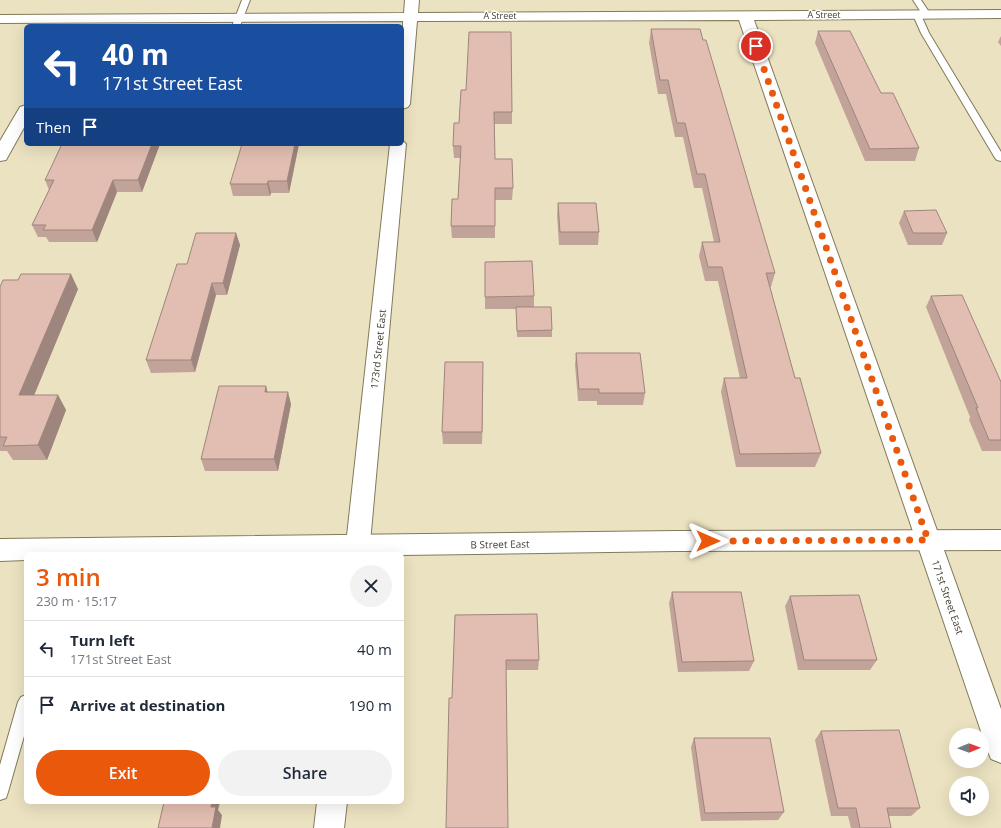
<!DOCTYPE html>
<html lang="en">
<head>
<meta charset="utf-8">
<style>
	body { margin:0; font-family:"Open Sans",sans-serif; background:#f2f2f3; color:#1f2937; height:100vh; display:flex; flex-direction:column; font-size:15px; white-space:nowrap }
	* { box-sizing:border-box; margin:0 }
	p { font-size:13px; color:#747a83 }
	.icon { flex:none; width:22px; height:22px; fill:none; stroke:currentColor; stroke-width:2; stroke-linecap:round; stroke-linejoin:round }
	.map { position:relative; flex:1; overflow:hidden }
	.side { position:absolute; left:24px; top:552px; width:380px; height:252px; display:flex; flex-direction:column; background:#fff; border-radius:6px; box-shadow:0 4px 16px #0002 }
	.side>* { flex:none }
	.guide { position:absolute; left:24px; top:24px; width:380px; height:122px; border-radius:6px; box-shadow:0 4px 16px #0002; background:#1a4fa0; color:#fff; overflow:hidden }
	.needle { width:26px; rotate:89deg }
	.fabs { position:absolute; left:949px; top:728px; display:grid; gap:8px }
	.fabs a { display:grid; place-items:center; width:40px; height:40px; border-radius:50%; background:#fff; box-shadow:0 4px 16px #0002; font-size:20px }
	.pin { position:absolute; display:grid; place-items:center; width:34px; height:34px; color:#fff; margin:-17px; border:2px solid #fff; border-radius:50%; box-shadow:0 1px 4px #0007 }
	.me { position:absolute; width:44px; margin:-22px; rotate:90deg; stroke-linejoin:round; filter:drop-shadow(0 0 3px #0008) }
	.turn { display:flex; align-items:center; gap:14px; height:84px; padding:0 12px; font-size:18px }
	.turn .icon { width:52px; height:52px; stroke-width:2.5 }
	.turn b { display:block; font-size:28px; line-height:34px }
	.then { display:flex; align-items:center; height:38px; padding:0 12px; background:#0003; gap:8px; font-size:15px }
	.round { display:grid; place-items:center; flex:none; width:42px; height:42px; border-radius:21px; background:#f2f2f3 }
	.overview { display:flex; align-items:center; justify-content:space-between; height:68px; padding:0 12px }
	h1 { font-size:24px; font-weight:600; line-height:30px; color:#ea580c }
	.action { display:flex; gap:8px; margin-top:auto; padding:8px 12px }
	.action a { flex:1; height:46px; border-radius:24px; background:#ea580c; color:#fff; font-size:16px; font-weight:600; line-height:46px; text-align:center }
	.action a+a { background:#f2f2f3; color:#1f2937 }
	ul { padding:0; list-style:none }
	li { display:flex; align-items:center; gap:12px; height:56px; padding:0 12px; border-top:1px solid #e0e1e3 }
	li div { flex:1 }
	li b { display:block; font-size:15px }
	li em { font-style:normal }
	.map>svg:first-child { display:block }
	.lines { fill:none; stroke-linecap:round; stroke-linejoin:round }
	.service-casing { stroke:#817a5b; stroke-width:2 }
	.minor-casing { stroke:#817a5b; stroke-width:2 }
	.tertiary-casing { stroke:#817a5b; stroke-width:2 }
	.service { fill:#fff; fill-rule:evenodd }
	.minor { fill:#fff; fill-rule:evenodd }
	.tertiary { fill:#fff; fill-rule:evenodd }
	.wall { fill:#c2a399 }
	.shaded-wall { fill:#9e857d }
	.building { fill:#e2beb2; stroke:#9e857d }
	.route { stroke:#ea580c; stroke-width:7; stroke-dasharray:0 12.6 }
	.labels { text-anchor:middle; stroke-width:3; stroke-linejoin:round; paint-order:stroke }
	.far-street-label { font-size:9px; fill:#413d30; stroke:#fff }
	.street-label { font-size:10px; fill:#413d30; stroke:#fff }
</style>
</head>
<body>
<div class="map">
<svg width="1001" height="828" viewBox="0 0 1001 828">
	<rect width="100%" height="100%" fill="#ebe2c1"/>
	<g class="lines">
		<g class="service-casing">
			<path id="service" d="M242,0H250L240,26H232Z
				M913,0H921L931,15L930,17H924Z
				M914,13H920L921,15L929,33L1001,152V161L997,160L995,158L921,33L913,15Z
				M26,695V729L8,792L6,798L0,800V765L18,702L21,697Z"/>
		</g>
		<g class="minor-casing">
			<path id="minor" d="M405,0H419L418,13L1001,10V18L754,20L1001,709V763L991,759L987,749L739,20L417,21L410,104L408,107L402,109L403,21L0,23V15L404,13Z
				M26,105V124L6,160L0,161V141L20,107Z
				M402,140L406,144L369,554H345L390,144H402Z
				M317,802H347L344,828H314Z"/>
		</g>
		<g class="tertiary-casing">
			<path id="tertiary" d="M1001,530V550L677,551L402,555L26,554V560L0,561V539L677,531Z"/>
		</g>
		<use href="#service" class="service"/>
		<use href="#minor" class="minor"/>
		<use href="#tertiary" class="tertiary"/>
	</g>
	<path class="wall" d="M651,29L775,273L771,287H770L795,378L821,453L815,467H736L721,392L724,378H740L718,281H705L699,256L702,242H714L702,188H694L683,137H675L666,94H658L649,43Z
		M818,31L881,93L919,148L915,161H865L815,43Z
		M1001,36V46L998,42Z
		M461,90L512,112V124H494L495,159L513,188L512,200H495V238H452L451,226L458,199L460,158H454L453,146L459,123Z
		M160,144L142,192H117L97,242H49L46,237H38L32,225L49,190L45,180Z
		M299,144L289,193H271L270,196H233L230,184Z
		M558,203L599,232L598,245H559L557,215Z
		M904,211L947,233L942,245H908L899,223Z
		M236,233L240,245L227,295H216L195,372L151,373L146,360L187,264Z
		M0,287L78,289L34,395H58L66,410L47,460H13L7,451H0Z
		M534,296V307L552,330V337H517L516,309H485V297Z
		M931,296L1001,382V451H982L969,420L970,417L926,307Z
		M576,353L645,393L643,405H597V401H578L575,365Z
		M483,374L482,444H443L442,432Z
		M266,386L267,392L291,404L278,471H205L201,459Z
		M672,592L754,661L749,671L678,672L669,603Z
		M790,596L877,660L870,670H798L785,606Z
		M455,615L539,660L538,670H506L452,698Z
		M821,731L920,808L911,816H889L891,828H851L848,816H831L815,740Z
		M694,738L784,812L778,820L701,821L691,747Z"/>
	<path class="shaded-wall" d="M152,144H160L142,192L138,180Z
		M295,144H299L289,193L287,181Z
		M113,180L117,192L97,242L92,230Z
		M268,181L271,193L270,196L267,184Z
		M236,233L240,245L227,295L223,283Z
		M71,274L78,289L28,410L19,395Z
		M212,283L216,295L195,372L191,360Z
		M483,362V374L482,444V432Z
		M266,386L269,398L265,392Z
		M288,392L291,404L278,471L274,459Z
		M58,395L66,410L47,460L38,445Z
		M212,802H220L218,810L222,815L220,828H212L211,807Z"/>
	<path class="building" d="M651,29H700L703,40H706L775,273H766L795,378H800L821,453L740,454L724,378H747L722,267H708L702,242H720L705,174H697L685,123H677L668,80H660Z
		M818,31H850L881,93H893L919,148L870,149Z
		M469,32H511L512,112H494L495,159H512L513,188H495V226H451L452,199H458L461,146H453L454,123H459L461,90H466Z
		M62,144H152L138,180H113L92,230H43L46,225H32L54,180H45Z
		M242,144H295L287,181H268L267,184H230Z
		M558,203H596L599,232H560Z
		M936,210L947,233H913L904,211Z
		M196,233H236L223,283H212L191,360H146L177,264H187Z
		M532,261L534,296L485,297V262Z
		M21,274H71L19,395H58L38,445L3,446L7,437H0V287L3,280H18Z
		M962,295L1001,382V440H989L976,408H978L931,296Z
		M516,307H551L552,330L517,331Z
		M576,353H640L645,393H599V389H579Z
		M445,362H483L482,432H442Z
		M219,386H266L265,392H288L274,459H201Z
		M672,592H741L754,661L682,662Z
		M859,595L877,660H804L790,596Z
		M537,614L539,660H506L508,828H446L449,698H452L455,615Z
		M899,730L920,808H887L891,828H860L856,808H838L821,731Z
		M694,738H770L784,812L705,813Z
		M164,802H212L211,807H216L212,828H158Z"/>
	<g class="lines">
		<path class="route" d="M708,541L928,540L756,46"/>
	</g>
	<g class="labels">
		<g class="far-street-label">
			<text x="824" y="18">A Street</text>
			<text x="500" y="19">A Street</text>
		</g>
		<g class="street-label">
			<text transform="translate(378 349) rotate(-84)" y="4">173rd Street East</text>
			<text transform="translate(500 544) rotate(-1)" y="4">B Street East</text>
			<text transform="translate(948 597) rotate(71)" y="4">171st Street East</text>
		</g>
	</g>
</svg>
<div class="fabs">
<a><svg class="needle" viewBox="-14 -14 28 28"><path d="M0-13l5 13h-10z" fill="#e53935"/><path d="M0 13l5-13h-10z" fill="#747a83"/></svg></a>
<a><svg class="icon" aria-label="sound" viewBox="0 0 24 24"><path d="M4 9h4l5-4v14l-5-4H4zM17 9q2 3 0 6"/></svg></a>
</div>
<div class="pin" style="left:756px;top:46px;background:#d93025"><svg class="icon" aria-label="arrive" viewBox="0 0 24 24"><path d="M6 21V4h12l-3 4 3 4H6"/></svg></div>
<svg class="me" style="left:708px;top:541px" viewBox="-20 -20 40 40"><path d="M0-17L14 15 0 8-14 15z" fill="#ea580c" stroke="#fff" stroke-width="4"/></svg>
<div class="guide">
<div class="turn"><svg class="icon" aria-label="left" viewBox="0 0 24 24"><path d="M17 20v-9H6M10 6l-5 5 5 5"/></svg><div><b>40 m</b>171st Street East</div></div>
<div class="then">Then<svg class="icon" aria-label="arrive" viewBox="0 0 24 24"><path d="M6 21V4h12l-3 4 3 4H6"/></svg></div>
</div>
<section class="side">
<div class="overview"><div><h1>3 min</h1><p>230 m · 15:17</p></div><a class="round"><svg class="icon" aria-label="close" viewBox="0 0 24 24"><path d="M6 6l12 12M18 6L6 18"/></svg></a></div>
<ul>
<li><svg class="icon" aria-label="left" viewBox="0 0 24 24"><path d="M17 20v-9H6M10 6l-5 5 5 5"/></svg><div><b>Turn left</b><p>171st Street East</p></div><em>40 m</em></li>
<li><svg class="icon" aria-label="arrive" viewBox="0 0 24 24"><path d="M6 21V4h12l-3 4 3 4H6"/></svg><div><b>Arrive at destination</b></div><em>190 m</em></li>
</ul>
<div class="action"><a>Exit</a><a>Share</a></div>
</section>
</div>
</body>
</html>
